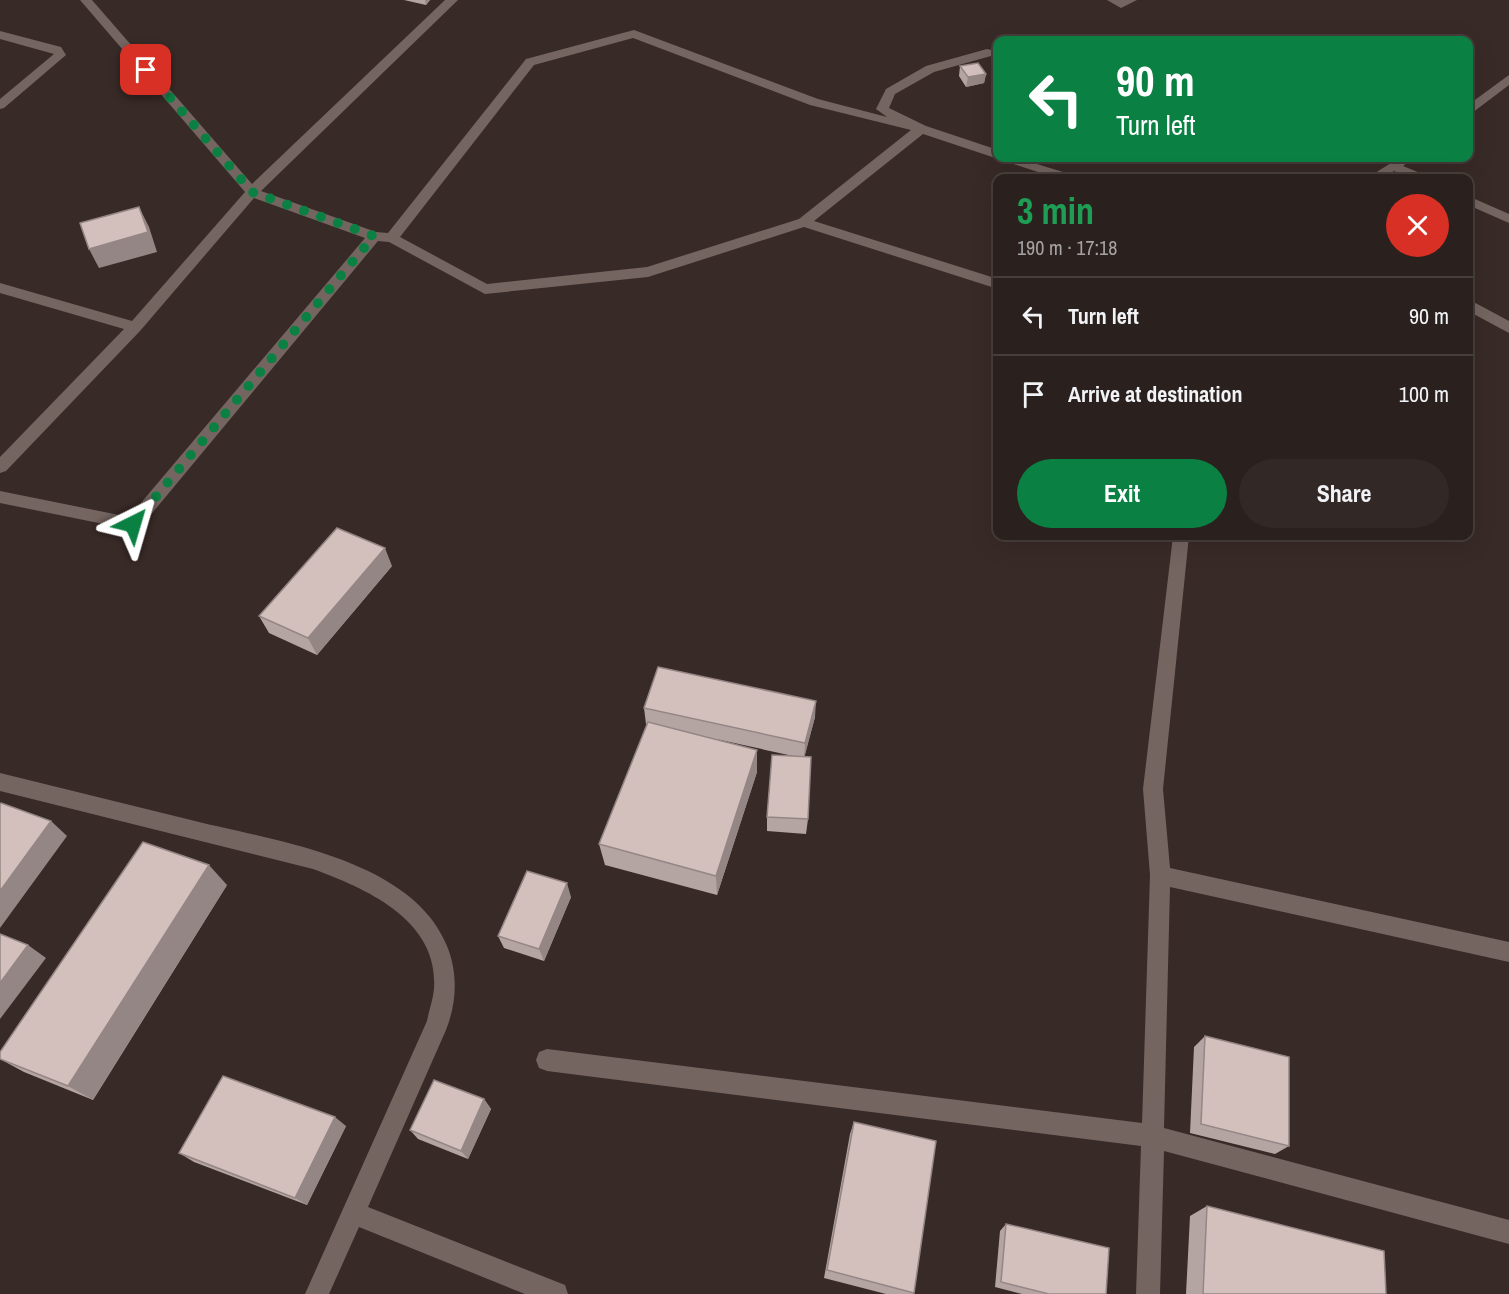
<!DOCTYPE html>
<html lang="en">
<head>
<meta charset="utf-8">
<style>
	body { margin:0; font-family:"Archivo Narrow",sans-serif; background:#322826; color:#f1f3f6; height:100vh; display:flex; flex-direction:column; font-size:22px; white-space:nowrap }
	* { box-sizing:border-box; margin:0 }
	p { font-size:20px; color:#a5a3a4 }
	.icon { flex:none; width:33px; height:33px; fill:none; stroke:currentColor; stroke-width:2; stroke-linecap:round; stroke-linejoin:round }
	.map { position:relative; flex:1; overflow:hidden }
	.sheet { position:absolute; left:993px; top:174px; width:480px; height:366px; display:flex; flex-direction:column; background:#2a201d; border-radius:12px; box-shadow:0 6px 24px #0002,0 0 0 2px #463e3b }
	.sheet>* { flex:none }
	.guide { position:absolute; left:993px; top:36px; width:480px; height:126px; border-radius:12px; box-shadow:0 6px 24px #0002,0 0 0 2px #463e3b; background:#0b8043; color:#fff; overflow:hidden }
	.pin { position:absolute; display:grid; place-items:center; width:51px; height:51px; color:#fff; margin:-26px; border-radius:12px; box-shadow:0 3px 9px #0006 }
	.me { position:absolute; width:66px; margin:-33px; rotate:40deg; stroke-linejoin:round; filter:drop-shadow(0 0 4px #0008) }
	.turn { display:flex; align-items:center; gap:21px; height:126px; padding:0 24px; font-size:27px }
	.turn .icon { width:78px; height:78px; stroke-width:2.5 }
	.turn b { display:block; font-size:42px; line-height:51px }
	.round { display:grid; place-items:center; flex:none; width:63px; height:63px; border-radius:32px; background:#322826 }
	.head { display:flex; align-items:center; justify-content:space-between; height:102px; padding:0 24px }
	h1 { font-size:36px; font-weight:700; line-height:45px; color:#1e9e55 }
	.button { display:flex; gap:12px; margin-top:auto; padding:12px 24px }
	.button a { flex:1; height:69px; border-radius:36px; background:#0b8043; color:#fff; font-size:24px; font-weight:700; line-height:69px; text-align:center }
	.button a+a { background:#322826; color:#f1f3f6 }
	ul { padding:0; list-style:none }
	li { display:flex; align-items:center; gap:18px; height:78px; padding:0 24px; border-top:2px solid #463e3b }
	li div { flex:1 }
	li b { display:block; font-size:22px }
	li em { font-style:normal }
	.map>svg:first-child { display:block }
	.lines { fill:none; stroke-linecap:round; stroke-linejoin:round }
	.minor { fill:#756561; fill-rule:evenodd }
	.wall { fill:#b5a5a2 }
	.shaded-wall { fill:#948684 }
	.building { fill:#d3c0bc; stroke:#948684; stroke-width:1.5 }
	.route { stroke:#0b8043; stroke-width:10; stroke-dasharray:0 18 }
</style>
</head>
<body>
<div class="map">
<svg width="1509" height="1294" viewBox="0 0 1509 1294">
	<rect width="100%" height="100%" fill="#382a27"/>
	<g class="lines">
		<path class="minor" d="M80,0H92L252,184L445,0H458L261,191L376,232L388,233L526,59L634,30L818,99L887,117L876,109L886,89L926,66L987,49L991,50V56L934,72L895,94L889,108L926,126L998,150V158H1017L1073,175L1075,178H1056L923,134L814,221L998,279V289L804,227L648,277L485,294L389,242L378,241L139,529L133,530L0,503V491L129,517L365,238L254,198L140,331L6,471L0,473V457L124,329L0,293V283L132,321L245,192ZM633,38L810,105L911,130L799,219L647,267L487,284L400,237L534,65Z
			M1107,0H1137L1121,8Z
			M0,31L61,47L66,55L4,108L0,109V99L54,54L0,39Z
			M1509,75V85L1468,116V105Z
			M1399,158H1413L1403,166L1425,175L1426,178H1410L1394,171L1383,178H1367Z
			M1468,196L1509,214V223L1468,205Z
			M1468,299L1509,321V333L1468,311Z
			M1173,536H1189L1163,789L1170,868L1509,942V962L1170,887L1164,1128L1509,1220V1244L1164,1151L1160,1294H1136L1141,1146L547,1071L539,1068L536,1060L539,1052L547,1049L1142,1123L1150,875L1143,789Z
			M0,773C65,789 130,805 195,821C275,841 412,859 447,946C458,973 457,1002 446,1030L368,1207L565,1285L568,1294H525L359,1227L329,1294H305L427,1021C429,1010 433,1000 434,989C439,920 367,889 313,869L0,791Z"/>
	</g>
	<path class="wall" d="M404,0H430L426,5Z
		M960,66L986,74L984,83L966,87L959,76Z
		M392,566L317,655L269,633L259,616Z
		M644,708L815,717L804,757L808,819L806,834L767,831V817L793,756L716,739L757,750V772L717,895L605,865L599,844L647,724H646Z
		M227,885L93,1100L24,1072L0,1059V1052Z
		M571,897L544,961L504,948L498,936Z
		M1205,1036L1289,1146L1275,1154L1190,1133L1194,1047Z
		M484,1099L491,1109L468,1159L418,1139L410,1130Z
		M854,1122L914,1293L913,1294H886L824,1278L850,1134Z
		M346,1126L307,1205L194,1162L179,1153Z
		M1207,1206L1386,1294H1186L1190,1216Z
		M1006,1224L1106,1294H1022L995,1287L1000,1231Z"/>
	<path class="shaded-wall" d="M425,0H430L426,5Z
		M986,74L984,83L966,87L968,77Z
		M139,207L149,227L157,252L99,268L89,249Z
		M385,548L392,566L317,655L308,638Z
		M816,701L815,717L804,759L805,743Z
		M757,750V772L717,895L716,876Z
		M51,821L67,836L0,928V891Z
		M209,865L227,885L93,1100L68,1086Z
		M567,883L571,897L544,961L539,949Z
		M28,945L46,958L0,1019V983Z
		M484,1099L491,1109L468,1159L461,1151Z
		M335,1117L346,1126L307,1205L295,1198Z"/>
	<path class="building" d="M978,63L986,74L968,77L960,66Z
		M139,207L148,232L89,249L80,223Z
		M337,528L385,548L308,638L259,616Z
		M658,667L816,701L805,743L644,708Z
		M648,722L757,750L716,876L599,844Z
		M772,755L811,757L808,819L767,817Z
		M1,803L51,821L0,891V804Z
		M143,842L209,865L68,1086L0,1059V1052Z
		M527,871L567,883L539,949L498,936Z
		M0,934L28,945L0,983Z
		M1205,1036L1289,1057V1146L1201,1124Z
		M223,1076L335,1117L295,1198L179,1153Z
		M434,1080L484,1099L461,1151L410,1130Z
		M854,1122L936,1141L914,1293L827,1270Z
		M1207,1206L1384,1251L1386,1294H1203Z
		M1006,1224L1109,1248L1106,1294H1049L1001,1282Z"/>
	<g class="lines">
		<path class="route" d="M133,524L374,236L252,192L146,70"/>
	</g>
</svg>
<div class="pin" style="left:146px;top:70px;background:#d93025"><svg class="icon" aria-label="arrive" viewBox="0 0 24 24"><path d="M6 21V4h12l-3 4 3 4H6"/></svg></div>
<svg class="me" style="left:133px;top:524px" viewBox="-20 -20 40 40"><path d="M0-17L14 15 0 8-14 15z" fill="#0b8043" stroke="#fff" stroke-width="4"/></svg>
<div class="guide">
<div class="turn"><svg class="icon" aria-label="left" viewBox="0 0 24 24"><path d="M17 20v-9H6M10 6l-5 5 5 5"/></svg><div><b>90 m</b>Turn left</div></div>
</div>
<section class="sheet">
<div class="head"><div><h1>3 min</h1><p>190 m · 17:18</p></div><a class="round" style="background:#d93025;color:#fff"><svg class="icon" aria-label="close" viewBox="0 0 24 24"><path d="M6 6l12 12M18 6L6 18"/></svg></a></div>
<ul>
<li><svg class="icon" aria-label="left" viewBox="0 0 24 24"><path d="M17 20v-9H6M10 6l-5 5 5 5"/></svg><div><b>Turn left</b></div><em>90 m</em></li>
<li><svg class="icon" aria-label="arrive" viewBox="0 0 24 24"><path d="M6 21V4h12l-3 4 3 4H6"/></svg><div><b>Arrive at destination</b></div><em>100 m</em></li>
</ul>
<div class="button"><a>Exit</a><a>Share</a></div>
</section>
</div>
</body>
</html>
